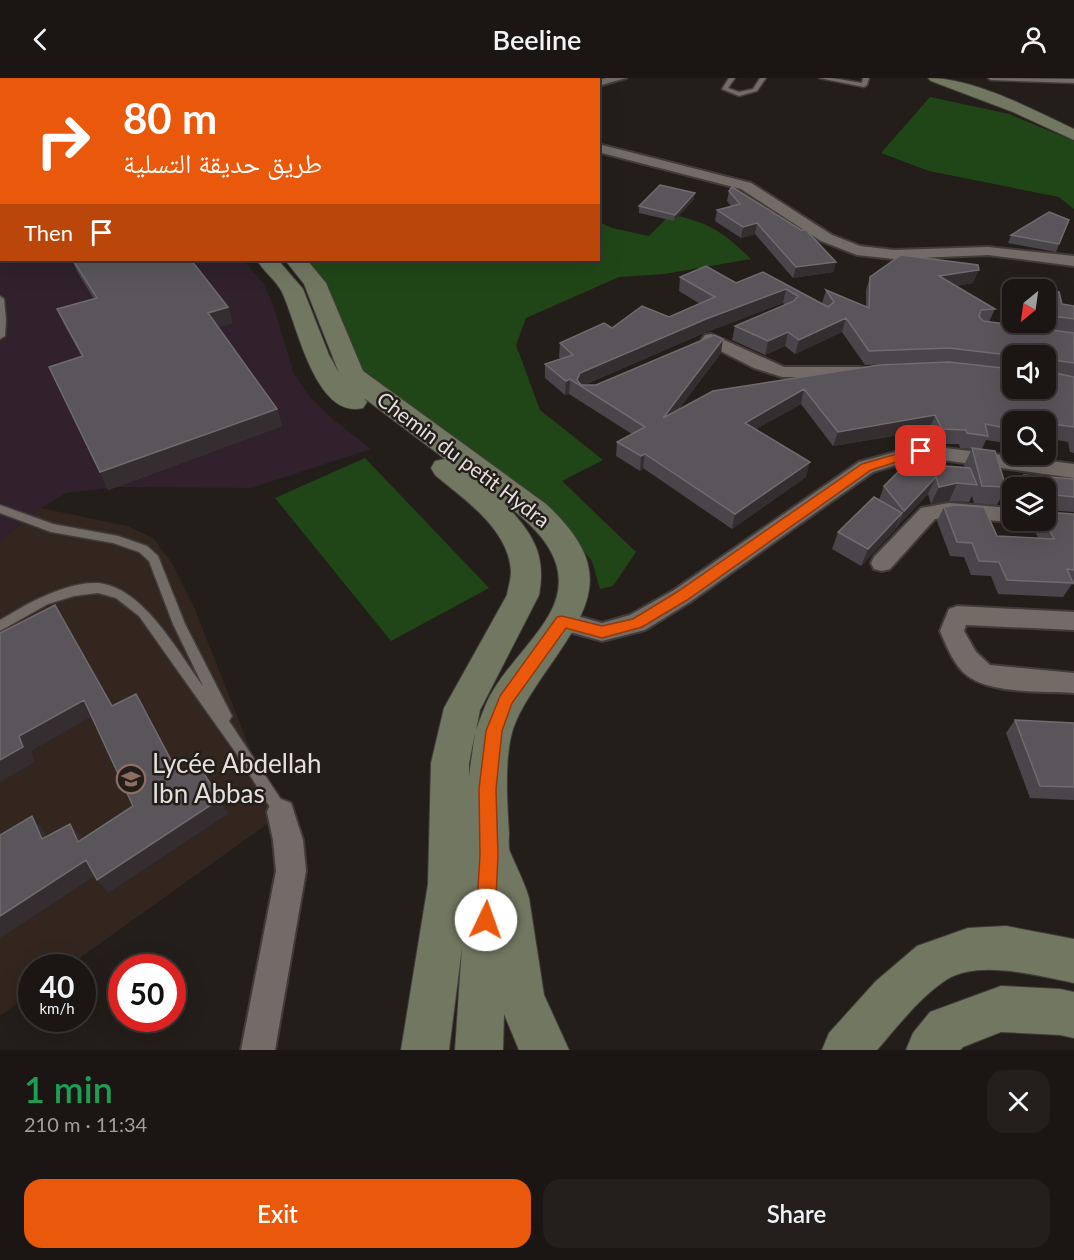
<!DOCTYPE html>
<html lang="en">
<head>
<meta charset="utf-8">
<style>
	body { margin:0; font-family:Lato,"Noto Naskh Arabic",sans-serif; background:#241f1d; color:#f1f3f6; height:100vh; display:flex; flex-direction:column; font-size:22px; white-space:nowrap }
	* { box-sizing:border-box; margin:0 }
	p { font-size:20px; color:#a09fa0 }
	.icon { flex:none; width:33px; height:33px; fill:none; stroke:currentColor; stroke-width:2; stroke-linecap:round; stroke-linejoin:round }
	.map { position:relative; height:972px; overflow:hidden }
	.sheet { display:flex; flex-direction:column; background:#1b1614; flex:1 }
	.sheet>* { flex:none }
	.top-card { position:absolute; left:0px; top:0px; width:600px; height:183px; box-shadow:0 6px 24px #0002,0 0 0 2px #393534; background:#ea580c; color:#fff; overflow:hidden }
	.needle { width:39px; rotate:209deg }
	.tools { position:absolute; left:1002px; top:201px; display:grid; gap:12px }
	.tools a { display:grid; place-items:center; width:54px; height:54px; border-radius:12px; background:#1b1614; box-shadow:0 6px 24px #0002,0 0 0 2px #393534; font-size:30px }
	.speed { position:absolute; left:18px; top:876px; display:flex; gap:12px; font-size:30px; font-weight:700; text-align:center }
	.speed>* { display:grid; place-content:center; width:78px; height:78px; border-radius:50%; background:#1b1614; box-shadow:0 6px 24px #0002,0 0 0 2px #393534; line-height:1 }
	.speed small { font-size:15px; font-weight:400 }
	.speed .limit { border:9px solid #d22; background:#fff; color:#111 }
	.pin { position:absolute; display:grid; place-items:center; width:51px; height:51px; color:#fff; margin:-26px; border-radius:12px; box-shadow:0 3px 9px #0006 }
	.me { position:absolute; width:66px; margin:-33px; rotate:3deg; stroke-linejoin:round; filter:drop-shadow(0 0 4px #0008) }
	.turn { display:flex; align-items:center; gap:21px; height:126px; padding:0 24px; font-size:27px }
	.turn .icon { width:78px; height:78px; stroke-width:2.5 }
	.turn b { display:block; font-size:42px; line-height:51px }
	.then { display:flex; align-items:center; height:57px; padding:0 24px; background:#0003; gap:12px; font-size:22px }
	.round { display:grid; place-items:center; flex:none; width:63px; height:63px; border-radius:18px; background:#241f1d }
	.summary { display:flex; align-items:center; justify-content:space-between; height:102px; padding:0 24px }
	h1 { font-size:36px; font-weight:600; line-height:45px; color:#1e9e55 }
	.primary-button { display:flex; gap:12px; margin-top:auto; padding:12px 24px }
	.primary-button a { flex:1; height:69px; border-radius:18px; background:#ea580c; color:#fff; font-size:24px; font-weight:600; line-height:69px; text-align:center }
	.primary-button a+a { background:#241f1d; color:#f1f3f6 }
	header { display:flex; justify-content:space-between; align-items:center; height:78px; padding:0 24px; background:#1b1614; font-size:27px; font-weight:600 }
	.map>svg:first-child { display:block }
	.commercial { fill:#30212c }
	.built { fill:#32261e }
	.green { fill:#204617 }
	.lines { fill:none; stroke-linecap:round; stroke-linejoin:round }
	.lane-casing { stroke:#413c39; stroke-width:3 }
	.street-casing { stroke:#413c39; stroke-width:4 }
	.secondary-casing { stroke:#413c39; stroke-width:2 }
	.lane { fill:#736b66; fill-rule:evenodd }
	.street { fill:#736b66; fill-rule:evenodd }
	.secondary { fill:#727762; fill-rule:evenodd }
	.wall { fill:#4a454a; fill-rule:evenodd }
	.shaded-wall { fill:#342e30 }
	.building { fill:#5a555a; stroke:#706b6e; stroke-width:1.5; fill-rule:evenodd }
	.route { fill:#ea580c; stroke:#983908; stroke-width:1.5 }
	.labels { text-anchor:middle; stroke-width:5; stroke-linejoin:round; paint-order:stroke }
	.street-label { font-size:21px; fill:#e4dfdc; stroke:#241e1a }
	.near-poi-label { font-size:26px; fill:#e4dfdc; stroke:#241e1a; text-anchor:start }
</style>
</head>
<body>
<header><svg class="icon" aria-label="back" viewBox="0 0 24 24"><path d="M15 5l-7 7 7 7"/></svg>Beeline<svg class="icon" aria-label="person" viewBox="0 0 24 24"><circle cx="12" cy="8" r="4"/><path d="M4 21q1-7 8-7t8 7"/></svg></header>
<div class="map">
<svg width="1074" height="972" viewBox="0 0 1074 972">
	<rect width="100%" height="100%" fill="#241e1a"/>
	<path class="commercial" d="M0,116L2,182H243L264,206L273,227L294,296L310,319L334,342L371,371L251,410L119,409L66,415L41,430L0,463Z"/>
	<path class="built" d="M41,430L127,448L153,460L172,485L194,529L277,739L67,889L32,890L31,915L0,938V463Z"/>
	<path class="green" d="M186,0H607L182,2Z
		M930,19L1009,36L1074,63V131L1059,119L929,93L881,75Z
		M671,136C711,146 722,153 751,181L664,196L619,199L526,240L516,267L540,332L603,382L562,403L636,474L613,508L600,511L592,483L571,459L369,308L315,205L296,182H598L599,144L612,150L649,158Z
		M365,380L489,510L391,563L275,420Z"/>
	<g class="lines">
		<g class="lane-casing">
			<path id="lane" d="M729,0H735L728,10L739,14L753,11L760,0H766L757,13L739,18L722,11Z
				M819,0H832L862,5L863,0H869L867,7L864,9Z
				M988,0L1074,1V5L991,2Z
				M0,20L2,21V25L0,24Z
				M0,50H2V54H0Z
				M0,142H2V146H0Z
				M0,156H2V160H0Z
				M0,218L4,221L6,242L5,258L0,261Z
				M0,427L53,446L118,458L147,468L158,478L185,546L232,638L229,643L286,729L289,734L286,739L281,741L276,739L236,675L139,538L116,520L98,515L74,518L48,526L0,553V542C13,535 26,526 40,520C57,512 79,504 98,505C143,509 178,574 203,608L173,546L149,483L139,474L113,465L51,454L0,435Z"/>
		</g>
		<g class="street-casing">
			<path id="street" d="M606,0H626L598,8V2Z
				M598,66L751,105L832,157L860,168L894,172L988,169L1074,178V188L988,177L894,181L857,177L821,163L741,111L598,74Z
				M711,256L784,289H859L865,290L868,294L865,298L859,299H782L754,290L705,265L702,261L705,257Z
				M921,367L1074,386V400L921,379L873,394L690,524L645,552L602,563L555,550L551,543L555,536L563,534L602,545L630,537L674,512L859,384Z
				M949,425L1012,430V442H1019L1012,444L949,439L935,441L890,491L882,493L874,491L871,485L874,479L921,430Z
				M957,528L1074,534V552L966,547L964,553L976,574L990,587L1074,595V615C1044,613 984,617 962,593C952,582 946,567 940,553L949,531Z
				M281,721L291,725L303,762L306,793L275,972H241L276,793L273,762L267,734L271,725Z"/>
		</g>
		<g class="secondary-casing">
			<path id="secondary" d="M169,0H187L168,2Z
				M928,0C974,0 1032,31 1074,51V62L1013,34L931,3Z
				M257,182H278L303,211L329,277L339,295L304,206L285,182H307L326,205L363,293L546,426C618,493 590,530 542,599C531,616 520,631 513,651C504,680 507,724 509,755C509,760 508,769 510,774C516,788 524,803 529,820L544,917L569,972H519L504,936L503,972H455L462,869L449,972H401L428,806L431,685L444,630L507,517C508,510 511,501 511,494C509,451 465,422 435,397L431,390L435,383L445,381L364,320L367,324L363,330C315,342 297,245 282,214C276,202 263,193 257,182ZM503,424C540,452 577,488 549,537C534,563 510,585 494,611C486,623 481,639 476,652L480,632L539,517C547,474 531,454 503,424ZM475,655L469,698V685Z
				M1006,848L1074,861V905C1038,898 979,881 946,902C919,920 898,948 877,972H822L829,955L876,903L917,868L968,850Z
				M1001,908L1060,911L1074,914V960L1060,957L1001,954L963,969L960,972H906L913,955L930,934Z"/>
		</g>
		<use href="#lane" class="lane"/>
		<use href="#street" class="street"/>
		<use href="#secondary" class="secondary"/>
	</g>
	<path class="wall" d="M729,113L836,184L833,194L793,200L755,156L741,160L715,143L717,132L731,128L727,123Z
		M694,121L674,143L639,135V128Z
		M1069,142L1056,174L1008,165L1011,157Z
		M72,182H191L228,229L232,245L218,249L277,331L282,348L108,412L82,279L65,248L57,231L94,221L78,195Z
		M763,194L822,225L826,212L866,229V212L870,199L973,205L956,208L995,231L989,244L1019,248L1018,244H1046V212L1062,226L1074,228V375L1070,374L1068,364L1046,360V344H1012V366L986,362L982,371L1006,409L997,427L974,425L972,418L969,424L949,423L931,426L928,416L896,450V449L894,453L861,488L832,471L838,454L879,422L884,408L965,390L964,387L972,371L960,370L959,366H936L929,352L833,368L801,326L756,351L806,399L732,451L643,390L640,393L616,378L617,364L632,356L569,316L565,317L545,300V286L561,281L559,279L560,265L612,250L669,239L700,226L679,213L680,199L736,205ZM783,225L786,227L735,248L732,262L765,277L785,268L795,276L842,254L865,287L947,284L678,332L721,275L596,307H584L704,255ZM1012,278H1046L1012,310Z
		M1024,397L1074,401V434L1048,432L1047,434L1074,436V507L1072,506L1063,519L998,516L991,498L971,497L964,479L950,478L937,443L944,429L997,458L1038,460L1030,442H1046V410H1017Z
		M1015,642L1074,645V722L1030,720L1006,655Z"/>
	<path class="shaded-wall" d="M695,115L694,121L674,143L675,137Z
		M757,145L755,156L741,160L743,149Z
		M836,184L833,194L793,200L796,189Z
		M979,192L973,205L934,212L939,198Z
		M786,211L783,225L704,255L581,308L577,302L580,295L706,241Z
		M228,229L232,245L213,251L208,235Z
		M846,240L842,254L795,276L799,262Z
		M788,254L785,268L765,277L768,263Z
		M723,261L721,275L661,354L663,340Z
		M570,301L569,316L565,317L566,303Z
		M804,311L801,326L742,359L745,345Z
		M277,331L282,348L108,412L100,394Z
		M935,337L929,352L833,368L838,354Z
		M645,376L643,390L640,393L641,378Z
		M810,384L806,399L732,451L735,436Z
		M936,399L928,416L896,450L904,433Z
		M957,405L949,423L931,426L939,409Z
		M1052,425L1046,437V426Z
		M902,435L894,453L861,488L868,471Z
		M55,527L65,543L122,644L112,628Z
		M136,616L145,632L188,712L179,697Z
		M84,622L94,637L31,673L35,684L0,704V682L19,658Z
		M220,721L228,736L108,815L97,802Z
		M32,738L44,753L55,775L42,761Z
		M70,746L82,760L90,778L78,764Z
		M86,782L98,796L0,860V838Z"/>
	<path class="building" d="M660,107L695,115L675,137L639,128Z
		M732,109L801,152H806L836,184L796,189L757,145L743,149L717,132L740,126L729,113Z
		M1049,134L1069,142L1059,166L1011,157Z
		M901,177L978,187L979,192L939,198L995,231L981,232L979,238L983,243L1074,255V285L1053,282L1051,284V294L1074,299V349L1046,345V344H1038L1020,341L1021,344H1012V351L985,346L988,358L967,355L966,352L942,351L935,337L838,354L804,311L745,345L810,384L735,436L645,376L641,378L617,364L645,349L570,301L566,303L545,286L573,277L560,265L604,245L612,250L642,228L669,239L715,219L680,199L706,188L736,205L763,194L828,229L834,224L826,212L869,230L870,199ZM786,211L798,218L794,223L735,248L768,263L788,254L799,262L846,240L869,273L949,270L1017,278H1046V310H1012V291L949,284L879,287L713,313L663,340L723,261L714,257L596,307H581L577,302L580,295L706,241Z
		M73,182H191L228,229L208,235L277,331L100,394L49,289L83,278L57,231L97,220Z
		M1019,209L1040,212H1020Z
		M1046,212L1059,214L1062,226L1074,228V241L1046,237Z
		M972,370L995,373L1006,409L982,408Z
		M907,385L970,390L977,407L957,405L939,409L936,399L904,433L884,408Z
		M1024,397L1074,401V419L1055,417L1052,425L1046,426V410H1030Z
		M874,419L902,435L868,471L838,454Z
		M956,427L984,429L997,458L1054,461L1045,442L1046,433V434L1074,436V492L1067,491L1073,505L1007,502L999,484L979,483L972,465L957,464L944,429Z
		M55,527L112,628L136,616L179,697L198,686L220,721L97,802L86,782L0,838V757L32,738L42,761L70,746L78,764L133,728L84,622L19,658L23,669L0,682V555Z
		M1015,642L1074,645V709L1040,708Z"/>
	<path class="route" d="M921,369L927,373L925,375L871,392L687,522L642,549L602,560L566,550L512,625L502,653L496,711L498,777L495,842L492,848L486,851L479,848L476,842L480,777L479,711L486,653L500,618L557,539L562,538L602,548L633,541L677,514L862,386Z"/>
	<defs>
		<g id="school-ring" transform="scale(1.5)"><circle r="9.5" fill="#241e1a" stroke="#8d6e63" stroke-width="1.5"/><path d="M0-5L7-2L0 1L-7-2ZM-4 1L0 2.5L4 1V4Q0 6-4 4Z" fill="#8d6e63"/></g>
	</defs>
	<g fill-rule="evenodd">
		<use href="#school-ring" x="131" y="701"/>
	</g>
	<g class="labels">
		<g class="street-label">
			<text transform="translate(463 382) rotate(37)" y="7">Chemin du petit Hydra</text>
		</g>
		<g class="near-poi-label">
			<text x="152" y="695">Lycée Abdellah<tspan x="152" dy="30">Ibn Abbas</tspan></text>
		</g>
	</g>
</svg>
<div class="tools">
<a><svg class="needle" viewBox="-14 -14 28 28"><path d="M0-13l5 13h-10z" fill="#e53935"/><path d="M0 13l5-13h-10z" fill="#a09fa0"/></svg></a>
<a><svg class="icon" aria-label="sound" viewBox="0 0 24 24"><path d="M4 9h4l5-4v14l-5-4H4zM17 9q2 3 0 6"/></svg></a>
<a><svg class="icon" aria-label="search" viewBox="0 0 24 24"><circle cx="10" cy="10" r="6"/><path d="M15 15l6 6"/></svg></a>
<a><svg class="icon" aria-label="layers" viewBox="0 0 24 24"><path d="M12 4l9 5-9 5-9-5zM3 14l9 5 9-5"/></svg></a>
</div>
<div class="speed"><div>40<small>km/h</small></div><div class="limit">50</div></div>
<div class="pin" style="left:921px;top:373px;background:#d93025"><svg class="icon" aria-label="arrive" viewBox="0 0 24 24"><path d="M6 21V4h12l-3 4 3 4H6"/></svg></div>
<svg class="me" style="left:486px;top:842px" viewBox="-20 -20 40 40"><circle r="19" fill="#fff"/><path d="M0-13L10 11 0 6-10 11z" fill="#ea580c"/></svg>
<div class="top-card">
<div class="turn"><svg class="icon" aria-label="right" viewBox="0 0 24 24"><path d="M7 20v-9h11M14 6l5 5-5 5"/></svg><div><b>80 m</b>طريق حديقة التسلية</div></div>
<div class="then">Then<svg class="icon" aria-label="arrive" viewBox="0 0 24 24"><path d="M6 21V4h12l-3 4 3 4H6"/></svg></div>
</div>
</div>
<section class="sheet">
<div class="summary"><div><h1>1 min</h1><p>210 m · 11:34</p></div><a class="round"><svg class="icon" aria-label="close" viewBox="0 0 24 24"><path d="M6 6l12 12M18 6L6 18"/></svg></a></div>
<div class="primary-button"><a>Exit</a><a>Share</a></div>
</section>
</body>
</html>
